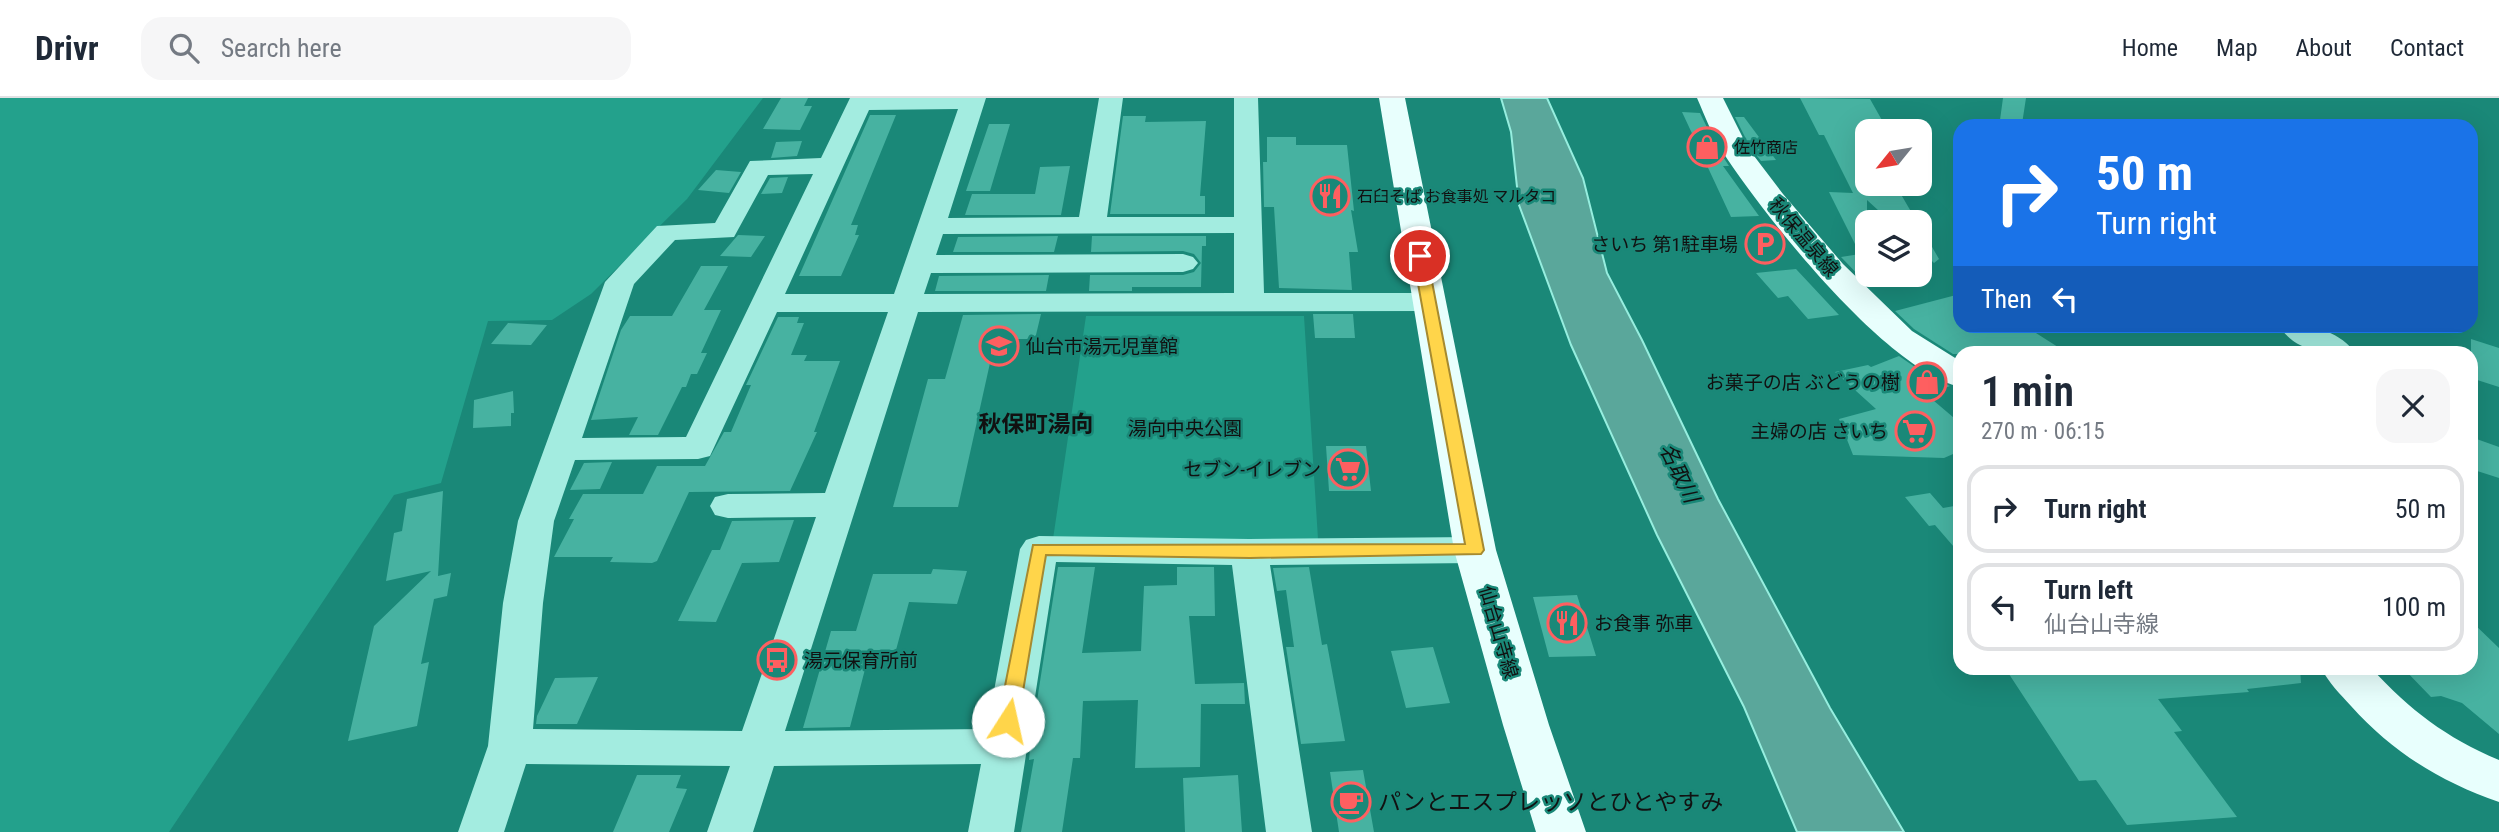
<!DOCTYPE html>
<html lang="en">
<head>
<meta charset="utf-8">
<style>
	body { margin:0; font-family:"Roboto Condensed","Noto Sans JP",sans-serif; background:#f6f6f7; color:#1f2937; height:100vh; display:flex; flex-direction:column; font-size:26px; white-space:nowrap }
	* { box-sizing:border-box; margin:0 }
	p { font-size:23px; color:#747a83 }
	.icon { flex:none; width:38px; height:38px; fill:none; stroke:currentColor; stroke-width:2; stroke-linecap:round; stroke-linejoin:round }
	.map { position:relative; flex:1; overflow:hidden }
	.panel { position:absolute; left:1953px; top:248px; width:525px; height:329px; display:flex; flex-direction:column; background:#fff; border-radius:21px; box-shadow:0 7px 28px #0002 }
	.panel>* { flex:none }
	.banner { position:absolute; left:1953px; top:21px; width:525px; height:214px; border-radius:21px; box-shadow:0 7px 28px #0002; background:#1a73e8; color:#fff; overflow:hidden }
	.needle { width:46px; rotate:240deg }
	.fabs { position:absolute; left:1855px; top:21px; display:grid; gap:14px }
	.fabs a { display:grid; place-items:center; width:77px; height:77px; border-radius:14px; background:#fff; box-shadow:0 7px 28px #0002; font-size:35px }
	.pin { position:absolute; display:grid; place-items:center; width:60px; height:60px; color:#fff; margin:-30px; border:4px solid #fff; border-radius:50%; box-shadow:0 2px 7px #0007 }
	.me { position:absolute; width:77px; margin:-38px; rotate:10deg; stroke-linejoin:round; filter:drop-shadow(0 0 5px #0008) }
	.turn { display:flex; align-items:center; gap:24px; height:147px; padding:0 28px; font-size:32px }
	.turn .icon { width:91px; height:91px; stroke-width:2.5 }
	.turn b { display:block; font-size:49px; line-height:60px }
	.then { display:flex; align-items:center; height:66px; padding:0 28px; background:#0003; gap:14px; font-size:26px }
	.round { display:grid; place-items:center; flex:none; width:74px; height:74px; border-radius:21px; background:#f6f6f7 }
	.head { display:flex; align-items:center; justify-content:space-between; height:119px; padding:0 28px }
	h1 { font-size:42px; font-weight:600; line-height:52px }
	ul { padding:0; list-style:none }
	li { display:flex; align-items:center; gap:21px; height:88px; margin:0 14px 10px; padding:0 14px; border:4px solid #e0e1e3; border-radius:21px }
	li div { flex:1 }
	li b { display:block; font-size:26px }
	li em { font-style:normal }
	header { display:flex; align-items:center; gap:42px; box-sizing:border-box; height:98px; padding:0 35px; background:#fff; border-bottom:2px solid #e0e1e3 }
	header strong { font-size:33px }
	nav { display:flex; gap:38px; margin-inline-start:auto; font-size:24px }
	.search { width:490px; height:63px; background:#f6f6f7; display:flex; align-items:center; gap:18px; box-sizing:border-box; padding:0 24px; border-radius:21px; color:#747a83; font-size:26px }
	.map>svg:first-child { display:block }
	.green { fill:#23a18c }
	.water { fill:#5aa79b; stroke:#96eedf; stroke-width:2 }
	.building { fill:#47b2a1 }
	.lines { fill:none; stroke-linecap:round; stroke-linejoin:round }
	.minor { fill:#a3ece0; fill-rule:evenodd }
	.major { fill:#e8fffd; fill-rule:evenodd }
	.route { fill:#ffd54a; stroke:#a68a30; stroke-width:2 }
	.labels { text-anchor:middle; stroke-width:5; stroke-linejoin:round; paint-order:stroke }
	.far-poi-label { font-size:16px; fill:#111; stroke:#1a8878; text-anchor:start }
	.street-label { font-size:19px; fill:#111; stroke:#1a8878 }
	.poi-label { font-size:19px; fill:#111; stroke:#1a8878; text-anchor:end }
	.park-label { font-size:19px; fill:#111; stroke:#1a8878 }
	.water-label { font-size:21px; font-style:italic; fill:#111; stroke:#1a8878 }
	.quarter-label { font-size:23px; font-weight:bold; fill:#111; stroke:#1a8878 }
	.near-poi-label { font-size:23px; fill:#111; stroke:#1a8878; text-anchor:start }
</style>
</head>
<body>
<header>
<strong>Drivr</strong>
<div class="search"><svg class="icon" aria-label="search" viewBox="0 0 24 24"><circle cx="10" cy="10" r="6"/><path d="M15 15l6 6"/></svg>Search here</div>
<nav><a>Home</a><a>Map</a><a>About</a><a>Contact</a></nav>
</header>
<div class="map">
<svg width="2499" height="734" viewBox="0 0 2499 734">
	<rect width="100%" height="100%" fill="#1a8878"/>
	<path class="green" d="M0,0H763L687,101L591,196L552,222L488,223L441,385L394,397L169,734H0Z
		M1086,218H1304L1318,441H1053Z"/>
	<path class="water" d="M1501,0H1547L1583,80L1607,175L1642,242L1718,401L1830,610L1904,734H1797L1744,609L1657,437L1571,247L1519,107L1511,34Z"/>
	<path class="building" d="M781,0H808L804,8H812L800,32L763,31Z
		M1800,0L1870,1L1883,24L1879,23L1885,33H1864L1867,39V86H1895L1917,124H1891L1867,102V186L1841,159L1860,156L1829,94L1853,95L1824,37H1819Z
		M2003,0H2026L2022,26L2000,22Z
		M1682,14L1700,15L1716,48L1729,68H1723L1759,118L1731,119Z
		M870,17H896L851,127H858L855,137H859L841,178H799Z
		M1123,18H1146L1145,24L1206,23L1200,98H1205V116H1110Z
		M1735,19H1744L1776,62L1761,63L1750,49Z
		M989,26H1010L990,93H966Z
		M1267,39H1296V47H1347L1354,113L1351,112L1358,154H1349L1352,192L1279,190L1274,109H1264L1263,64H1267Z
		M802,43L797,58L771,60L776,44Z
		M1070,68L1061,117H965L972,96H1035L1040,69Z
		M716,72L741,74L729,95L698,92Z
		M788,79L782,95L761,96L770,80Z
		M1920,128L1939,161L1934,165L1920,151Z
		M738,137L765,138L751,159L720,158Z
		M1058,138L1054,154H953L958,139Z
		M1092,138H1206V148H1202L1201,189H1132V193H1089L1090,177H1183L1194,174L1201,165L1194,156L1183,153L1091,154Z
		M701,168H728L704,212H721L701,255H707L697,276H691L686,289H682L658,337H629L638,319L591,322L621,232L630,218H672Z
		M1796,171L1839,217L1808,221L1788,198L1778,200L1756,175Z
		M1049,177L1046,193H935L939,178Z
		M1960,196V228H2025L2069,256H1953L1914,231L1895,213Z
		M1041,216L1035,241H1013L1012,247H994L958,409H893L928,281H945L963,217Z
		M1313,216H1353L1355,240H1315Z
		M778,219H799L797,225H804L791,257H807L804,263H840L814,334H817L790,393L689,394L657,463L652,465L610,464L613,459H554L574,421H569L583,396H643L657,368H705L724,334H731L751,287H746Z
		M508,225L547,227L531,247L491,246Z
		M2471,241L2499,250V289L2471,280Z
		M1899,258L1928,278L1950,288L1927,297L1960,325V353L1944,360L1853,357L1839,321L1876,311L1835,274L1868,267L1871,269Z
		M513,293L514,315H511V328L473,330L474,302Z
		M2471,339L2499,349V380L2471,371Z
		M1326,348H1366L1371,393H1329Z
		M612,364L600,391L570,392L584,365Z
		M443,393L438,478L451,475L447,498L434,501L421,566L429,564L417,628L348,643L374,528L431,473L386,483L394,435L402,433L407,401Z
		M1930,395L1943,410L1960,407V456L1935,427L1929,428L1905,399Z
		M794,422L779,464L742,465L716,524L678,523L712,452H720L732,423Z
		M1058,469H1095L1082,555L1141,553L1144,488L1177,487V469H1214L1215,518H1189L1195,586L1244,585L1245,606H1201L1200,669L1135,670L1138,602L1083,603L1080,660H1073L1062,734H1021L1034,661L1029,662L1031,641Z
		M1309,469L1322,547L1327,546L1345,643L1301,646L1286,549H1294L1286,492L1277,493L1273,470Z
		M933,471L967,473L957,506L909,504L896,552H870L850,629L803,630L831,533H856L873,476H931Z
		M1577,497L1596,558L1549,559L1533,499Z
		M2471,523L2499,550V636L2462,605L2441,598L2431,599L2403,570H2471Z
		M1433,549L1450,605L1406,610L1391,553Z
		M2037,570H2300L2301,585L2247,591L2249,594L2158,601L2182,633L2174,634L2237,719L2127,727L2096,682L2079,683L2007,573Z
		M598,579L577,626H536L537,618L555,580Z
		M1363,672L1374,734H1339L1330,674Z
		M637,677H681L676,690L687,691L669,734H613Z
		M1238,677L1242,734H1185L1183,680Z"/>
	<g class="lines">
		<path class="minor" d="M850,0H986L948,120L1079,119L1099,0H1123L1107,119H1234V0H1258L1264,195H1428L1439,198L1443,204L1439,210L1428,213L918,214L785,633L987,631L1020,451L1026,442L1039,438L1249,441L1475,439L1488,443L1494,452L1488,461L1475,465L1270,467L1312,734H1266L1232,467L1056,464L1014,734H968L981,666L774,668L753,734H707L730,668L526,666L504,734H458L488,648L503,505L518,423L605,184L657,128L715,125L750,63L821,60ZM958,11L894,196H785L869,12ZM813,76L686,339L582,340L634,186L675,142L734,139L768,77ZM1234,135V195L924,196L931,175L1183,174L1193,171L1198,165L1193,159L1183,156L936,157L943,136ZM777,214H888L825,395L728,396L715,399L710,408L715,417L728,420L816,419L742,633L533,631L543,505L554,423L575,362L698,361L710,358Z
			M2279,228C2306,226 2339,231 2356,256C2327,256 2297,255 2279,228Z"/>
		<path class="major" d="M1379,0H1405L1496,452L1549,627L1586,734H1536L1503,627L1454,452Z
			M1697,0H1723L1748,50L1783,96L1843,166L1912,233L1960,263V289C1884,270 1765,119 1722,53C1712,37 1705,18 1697,0Z
			M2321,570H2371C2411,613 2445,639 2499,662V704C2441,684 2392,654 2351,608C2340,596 2329,585 2321,570Z"/>
	</g>
	<path class="route" d="M1420,154L1427,158L1484,452L1481,456L1250,460L1046,457L1018,623L1015,628L1008,631L1001,628L998,623L1033,447L1465,446L1413,158Z"/>
	<defs>
		<g id="shop-ring" transform="scale(2.0125)"><circle r="9.5" fill="#1a8878" stroke="#fe5f60" stroke-width="1.5"/><path d="M-5-2.5h2.3a2.7 3.5 0 0 1 5.4 0H5L5.5 6h-11ZM-1.5-2.5h3a1.5 2.3 0 0 0-3 0Z" fill="#fe5f60"/></g>
		<g id="restaurant-ring" transform="scale(2.0125)"><circle r="9.5" fill="#1a8878" stroke="#fe5f60" stroke-width="1.5"/><path d="M-5-6h1v4h1v-4h1v4h1v-4h1v5L-1.5 .5V6h-2V.5L-5-1ZM5-6V6H3V1.5H1.5Q1.5-4 5-6Z" fill="#fe5f60"/></g>
		<g id="parking-ring" transform="scale(2.0125)"><circle r="9.5" fill="#1a8878" stroke="#fe5f60" stroke-width="1.5"/><path d="M-3.5-5.5H1a3.5 3.5 0 0 1 0 7H-1V5.5H-3.5ZM-1-3.4V-.6H.8a1.4 1.4 0 0 0 0-2.8Z" fill="#fe5f60"/></g>
		<g id="school-ring" transform="scale(2.0125)"><circle r="9.5" fill="#1a8878" stroke="#fe5f60" stroke-width="1.5"/><path d="M0-5L7-2L0 1L-7-2ZM-4 1L0 2.5L4 1V4Q0 6-4 4Z" fill="#fe5f60"/></g>
		<g id="supermarket-ring" transform="scale(2.0125)"><circle r="9.5" fill="#1a8878" stroke="#fe5f60" stroke-width="1.5"/><path d="M-6-5.5h2.5l.6 2H6L4.5 2H-2.5L-4.4-4H-6ZM-1.5 3.2a1.3 1.3 0 1 0 .1 0ZM3 3.2a1.3 1.3 0 1 0 .1 0Z" fill="#fe5f60"/></g>
		<g id="bus-ring" transform="scale(2.0125)"><circle r="9.5" fill="#1a8878" stroke="#fe5f60" stroke-width="1.5"/><path d="M-5-6H5V4H4V6H2V4H-2V6H-4V4H-5ZM-3.5-4V0h7V-4ZM-3.5 1.2v1.5H-2V1.2ZM2 1.2v1.5H3.5V1.2Z" fill="#fe5f60"/></g>
		<g id="cafe-ring" transform="scale(2.0125)"><circle r="9.5" fill="#1a8878" stroke="#fe5f60" stroke-width="1.5"/><path d="M-5.5-4.5H6V0H3Q3 3.5 0 3.5H-2.5Q-5.5 3.5-5.5 0ZM3-3.2v2h1.7v-2ZM-6 4.5H4V6H-6Z" fill="#fe5f60"/></g>
	</defs>
	<g fill-rule="evenodd">
		<use href="#shop-ring" x="1707" y="49"/>
		<use href="#restaurant-ring" x="1330" y="98"/>
		<use href="#parking-ring" x="1765" y="146"/>
		<use href="#school-ring" x="999" y="248"/>
		<use href="#shop-ring" x="1927" y="284"/>
		<use href="#supermarket-ring" x="1915" y="333"/>
		<use href="#supermarket-ring" x="1348" y="371"/>
		<use href="#restaurant-ring" x="1567" y="525"/>
		<use href="#bus-ring" x="777" y="562"/>
		<use href="#cafe-ring" x="1351" y="704"/>
	</g>
	<g class="labels">
		<g class="far-poi-label">
			<text x="1734" y="55">佐竹商店</text>
			<text x="1357" y="104">石臼そば お食事処 マルタコ</text>
		</g>
		<g class="street-label">
			<text transform="translate(1804 139) rotate(50)" y="7">秋保温泉線</text>
			<text transform="translate(1499 534) rotate(74)" y="7">仙台山寺線</text>
		</g>
		<g class="poi-label">
			<text x="1738" y="153">さいち 第1駐車場</text>
			<text x="1026" y="255" text-anchor="start">仙台市湯元児童館</text>
			<text x="1900" y="291">お菓子の店 ぶどうの樹</text>
			<text x="1888" y="340">主婦の店 さいち</text>
			<text x="1321" y="378">セブン-イレブン</text>
			<text x="1594" y="532" text-anchor="start">お食事 弥車</text>
			<text x="804" y="569" text-anchor="start">湯元保育所前</text>
		</g>
		<g class="park-label">
			<text x="1185" y="337">湯向中央公園</text>
		</g>
		<g class="water-label">
			<text transform="translate(1679 375) rotate(64)" y="7">名取川</text>
		</g>
		<g class="quarter-label">
			<text x="1036" y="334">秋保町湯向</text>
		</g>
		<g class="near-poi-label">
			<text x="1378" y="712">パンとエスプレッソとひとやすみ</text>
		</g>
	</g>
</svg>
<div class="fabs">
<a><svg class="needle" viewBox="-14 -14 28 28"><path d="M0-13l5 13h-10z" fill="#e53935"/><path d="M0 13l5-13h-10z" fill="#747a83"/></svg></a>
<a><svg class="icon" aria-label="layers" viewBox="0 0 24 24"><path d="M12 4l9 5-9 5-9-5zM3 14l9 5 9-5"/></svg></a>
</div>
<div class="pin" style="left:1420px;top:158px;background:#d93025"><svg class="icon" aria-label="arrive" viewBox="0 0 24 24"><path d="M6 21V4h12l-3 4 3 4H6"/></svg></div>
<svg class="me" style="left:1008px;top:623px" viewBox="-20 -20 40 40"><circle r="19" fill="#fff"/><path d="M0-13L10 11 0 6-10 11z" fill="#ffd54a"/></svg>
<div class="banner">
<div class="turn"><svg class="icon" aria-label="right" viewBox="0 0 24 24"><path d="M7 20v-9h11M14 6l5 5-5 5"/></svg><div><b>50 m</b>Turn right</div></div>
<div class="then">Then<svg class="icon" aria-label="left" viewBox="0 0 24 24"><path d="M17 20v-9H6M10 6l-5 5 5 5"/></svg></div>
</div>
<section class="panel">
<div class="head"><div><h1>1 min</h1><p>270 m · 06:15</p></div><a class="round"><svg class="icon" aria-label="close" viewBox="0 0 24 24"><path d="M6 6l12 12M18 6L6 18"/></svg></a></div>
<ul>
<li><svg class="icon" aria-label="right" viewBox="0 0 24 24"><path d="M7 20v-9h11M14 6l5 5-5 5"/></svg><div><b>Turn right</b></div><em>50 m</em></li>
<li><svg class="icon" aria-label="left" viewBox="0 0 24 24"><path d="M17 20v-9H6M10 6l-5 5 5 5"/></svg><div><b>Turn left</b><p>仙台山寺線</p></div><em>100 m</em></li>
</ul>
</section>
</div>
</body>
</html>
